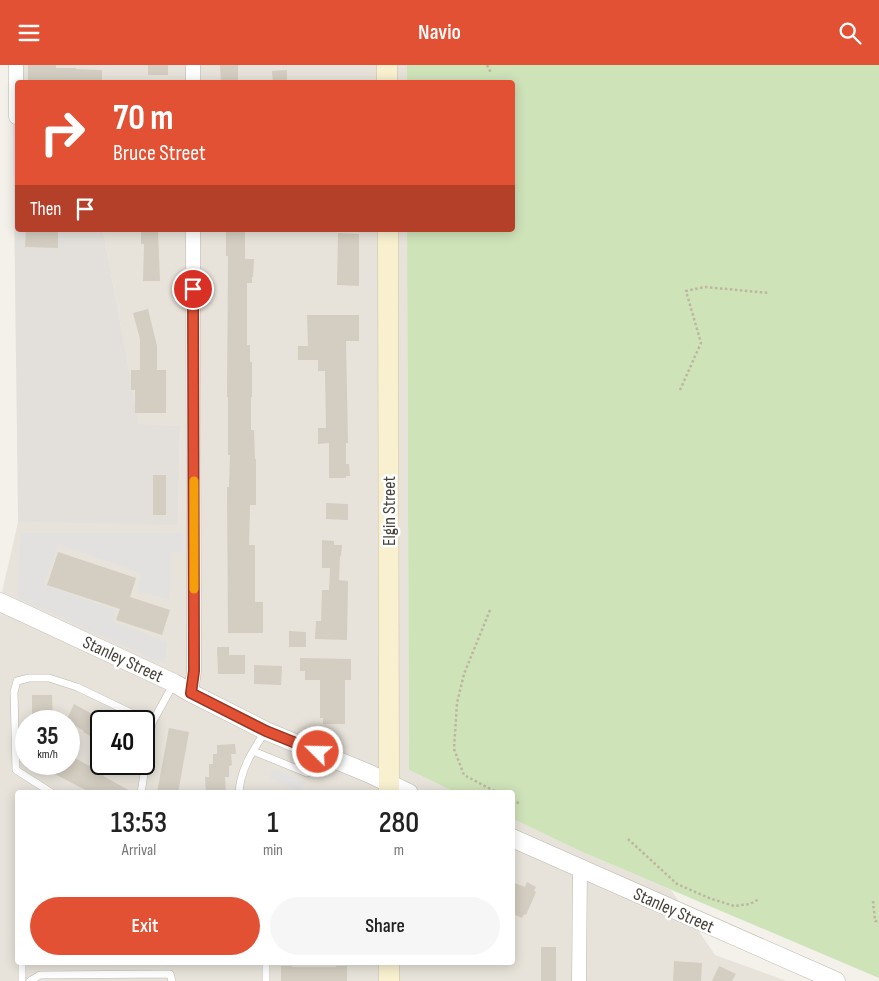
<!DOCTYPE html>
<html lang="en">
<head>
<meta charset="utf-8">
<style>
	body { margin:0; font-family:"Sofia Sans Condensed",sans-serif; background:#f6f6f6; color:#222; height:100vh; display:flex; flex-direction:column; font-size:19px; white-space:nowrap }
	* { box-sizing:border-box; margin:0 }
	p { font-size:16px; color:#767676 }
	.icon { flex:none; width:28px; height:28px; fill:none; stroke:currentColor; stroke-width:2; stroke-linecap:round; stroke-linejoin:round }
	.map { position:relative; flex:1; overflow:hidden }
	.details { position:absolute; left:15px; top:725px; width:500px; height:175px; display:flex; flex-direction:column; background:#fff; border-radius:5px; box-shadow:0 2px 12px #0003 }
	.details>* { flex:none }
	.guide { position:absolute; left:15px; top:15px; width:500px; height:152px; border-radius:5px; box-shadow:0 2px 12px #0003; background:#e25134; color:#fff; overflow:hidden }
	.speed { position:absolute; left:15px; top:645px; display:flex; gap:10px; font-size:25px; font-weight:700; text-align:center }
	.speed>* { display:grid; place-content:center; width:65px; height:65px; border-radius:50%; background:#fff; box-shadow:0 2px 12px #0003; line-height:1 }
	.speed small { font-size:12px; font-weight:400 }
	.speed .limit { border:2px solid #111; border-radius:8px; background:#fff; color:#111 }
	.pin { position:absolute; display:grid; place-items:center; width:42px; height:42px; color:#fff; margin:-21px; border:2px solid #fff; border-radius:50%; box-shadow:0 1px 5px #0007 }
	.me { position:absolute; width:55px; margin:-28px; rotate:293deg; stroke-linejoin:round; filter:drop-shadow(0 0 4px #0008) }
	.turn { display:flex; align-items:center; gap:18px; height:105px; padding:0 15px; font-size:22px }
	.turn .icon { width:65px; height:65px; stroke-width:2.5 }
	.turn b { display:block; font-size:35px; line-height:42px }
	.then { display:flex; align-items:center; height:48px; padding:0 15px; background:#0003; gap:10px; font-size:19px }
	.eta { display:flex; justify-content:space-evenly; align-items:center; height:85px; text-align:center }
	.eta b { font-size:30px; font-weight:600; line-height:35px }
	.primary-button { display:flex; gap:10px; margin-top:auto; padding:10px 15px }
	.primary-button a { flex:1; height:58px; border-radius:30px; background:#e25134; color:#fff; font-size:20px; font-weight:600; line-height:58px; text-align:center }
	.primary-button a+a { background:#f6f6f6; color:#222 }
	header { display:flex; justify-content:space-between; align-items:center; height:65px; padding:0 15px; background:#e25134; color:#fff; font-size:22px; font-weight:600 }
	.map>svg:first-child { display:block }
	.residential { fill:#e7e3da; fill-rule:evenodd }
	.industrial { fill:#e3e0dc }
	.green { fill:#cfe3b9 }
	.parking { fill:#e3e1df }
	.building { fill:#d4cdc1 }
	.lines { fill:none; stroke-linecap:round; stroke-linejoin:round }
	.service-casing { stroke:#beb9ae; stroke-width:8 }
	.minor-casing { stroke:#beb9ae; stroke-width:15 }
	.tertiary-casing { stroke:#beb9ae; stroke-width:19 }
	.secondary-casing { stroke:#cec3a0; stroke-width:21 }
	.path { stroke:#beb5a1; stroke-width:2.5; stroke-dasharray:2.5 2.5; stroke-linecap:butt }
	.service { stroke:#fff; stroke-width:7 }
	.minor { stroke:#fff; stroke-width:14 }
	.tertiary { stroke:#fff; stroke-width:18 }
	.secondary { stroke:#f9f0d0; stroke-width:20 }
	.route-casing { stroke:#933522; stroke-width:12 }
	.route { stroke:#e25134; stroke-width:9 }
	.slow { stroke:#f59e0b; stroke-width:9 }
	.labels { text-anchor:middle; stroke-width:5; stroke-linejoin:round; paint-order:stroke }
	.street-label { font-size:18px; fill:#474239; stroke:#fff }
</style>
</head>
<body>
<header><svg class="icon" aria-label="menu" viewBox="0 0 24 24"><path d="M4 6h16M4 12h16M4 18h16"/></svg>Navio<svg class="icon" aria-label="search" viewBox="0 0 24 24"><circle cx="10" cy="10" r="6"/><path d="M15 15l6 6"/></svg></header>
<div class="map">
<svg width="879" height="916" viewBox="0 0 879 916">
	<rect width="100%" height="100%" fill="#f4f1eb"/>
	<path class="residential" d="M20,0H407V17L20,18Z
		M103,165H407L409,705L455,727L18,728V898H512L513,754L580,786L671,825L715,890L787,916H0V536L18,457L178,459L180,361L139,360ZM26,656H69V699H26ZM101,656H144V699H101Z"/>
	<path class="industrial" d="M13,52H17L18,165H103L139,359L180,361L178,460L18,457Z"/>
	<path class="green" d="M407,0H879V913L580,786L513,754L512,728L455,727L409,705L407,165H512V18L407,17Z"/>
	<path class="parking" d="M21,468H183V487H171L170,535L137,526L142,509L59,479L44,519L115,545L112,556L167,577L165,599L17,533Z
		M273,703L305,717L301,727L269,713Z"/>
	<path class="building" d="M28,0H56V3H76V4L102,5V18H28Z
		M148,0H168V10H148Z
		M220,0H238V18H221Z
		M287,5V18H273L272,6Z
		M26,165H58V183L25,182Z
		M141,165H158L160,216H143L144,179H141Z
		M226,165H245V194H254L253,212H252V218H247V280H250V297H252V332H251V365H254L255,394H256V440H250L249,480H255V537H263V568H228L227,422H229L230,390H228V332H227L228,191H226Z
		M338,168L359,169V221L337,220Z
		M148,244L157,281V305H166V348H135V325H131V305H140V274L133,248Z
		M307,250H359V276H346L348,378H346V399H349L350,411H346V413H329V378L318,379V363H326L325,306H318V295H298V281H308Z
		M153,410H166V450H153Z
		M326,438L348,439V455L326,454Z
		M322,475L334,476V480H342L341,491H340L339,515L348,516L347,575L315,574L316,556H321L322,525H329L330,503H322Z
		M58,487L136,513L130,532L170,545L162,570L116,555L120,544L47,520Z
		M289,566L306,567V582H289Z
		M217,582H229V590H245V609H218Z
		M300,593L351,594V615H345V659H323V653H320V615H305V606H300Z
		M254,600L282,601L281,620L254,619Z
		M32,630H52L53,656H32Z
		M74,639L94,650L93,651L101,656V677L83,667L84,666L69,657V656H66Z
		M169,663L189,667L178,728H157Z
		M235,679L236,689H231L232,700L229,701V712H225L226,728H206L205,712H209V699H213V689H217V680Z
		M69,690L105,709L103,711L134,728H91L53,708L58,699H69Z
		M512,817L525,822L527,817L536,822L534,826L536,827L526,850L524,849L522,853L513,849L515,844L512,843Z
		M541,882H556V916H541Z
		M674,896L702,898L701,916H673Z
		M281,901H292V902H336V901H347V916H281Z
		M719,901L736,909L732,916H712Z"/>
	<g class="lines">
		<g class="service-casing">
			<path id="service" d="M253,686L307,708
				M52,728L16,705L14,627L17,616L29,613H49L77,622L152,658
				M141,728L152,658L174,618
				M239,728C240,705 253,685 265,667
				M22,898V916
				M266,898V916
				M30,916L40,910L170,909L172,916"/>
		</g>
		<g class="minor-casing">
			<path id="minor" d="M16,0V52H18
				M193,0V18
				M191,628L194,606L193,165
				M579,916L580,803"/>
		</g>
		<g class="tertiary-casing">
			<path id="tertiary" d="M0,537L174,618L191,628L266,666L370,709L409,728
				M512,773L836,916"/>
		</g>
		<g class="secondary-casing">
			<path id="secondary" d="M387,0V18
				M388,165L389,728
				M389,916V898"/>
		</g>
		<path class="path" d="M487,0L491,8
			M680,325L701,278L686,226L705,222L769,228
			M490,545L464,609L457,638L454,684L464,710L498,728
			M512,735L521,739
			M628,774L677,819L709,833L734,841L750,839L759,834
			M873,836L875,856H879"/>
		<use href="#service" class="service"/>
		<use href="#minor" class="minor"/>
		<use href="#tertiary" class="tertiary"/>
		<use href="#secondary" class="secondary"/>
	</g>
	<g class="lines">
		<g class="route-casing">
			<path id="route" d="M193,224L194,606L191,628L266,666L318,687"/>
		</g>
		<use href="#route" class="route"/>
		<path class="slow" d="M194,416V524"/>
	</g>
	<g class="labels">
		<g class="street-label">
			<text transform="translate(389 446) rotate(-90)" y="6">Elgin Street</text>
			<text transform="translate(123 594) rotate(25)" y="6">Stanley Street</text>
			<text transform="translate(674 845) rotate(24)" y="6">Stanley Street</text>
		</g>
	</g>
</svg>
<div class="speed"><div>35<small>km/h</small></div><div class="limit">40</div></div>
<div class="pin" style="left:193px;top:224px;background:#d93025"><svg class="icon" aria-label="arrive" viewBox="0 0 24 24"><path d="M6 21V4h12l-3 4 3 4H6"/></svg></div>
<svg class="me" style="left:318px;top:687px" viewBox="-20 -20 40 40"><circle r="17" fill="#e25134" stroke="#fff" stroke-width="3"/><path d="M0-11L8 9 0 5-8 9z" fill="#fff"/></svg>
<div class="guide">
<div class="turn"><svg class="icon" aria-label="right" viewBox="0 0 24 24"><path d="M7 20v-9h11M14 6l5 5-5 5"/></svg><div><b>70 m</b>Bruce Street</div></div>
<div class="then">Then<svg class="icon" aria-label="arrive" viewBox="0 0 24 24"><path d="M6 21V4h12l-3 4 3 4H6"/></svg></div>
</div>
<section class="details">
<div class="eta">
<div><b>13:53</b><p>Arrival</p></div>
<div><b>1</b><p>min</p></div>
<div><b>280</b><p>m</p></div>
</div>
<div class="primary-button"><a>Exit</a><a>Share</a></div>
</section>
</div>
</body>
</html>
